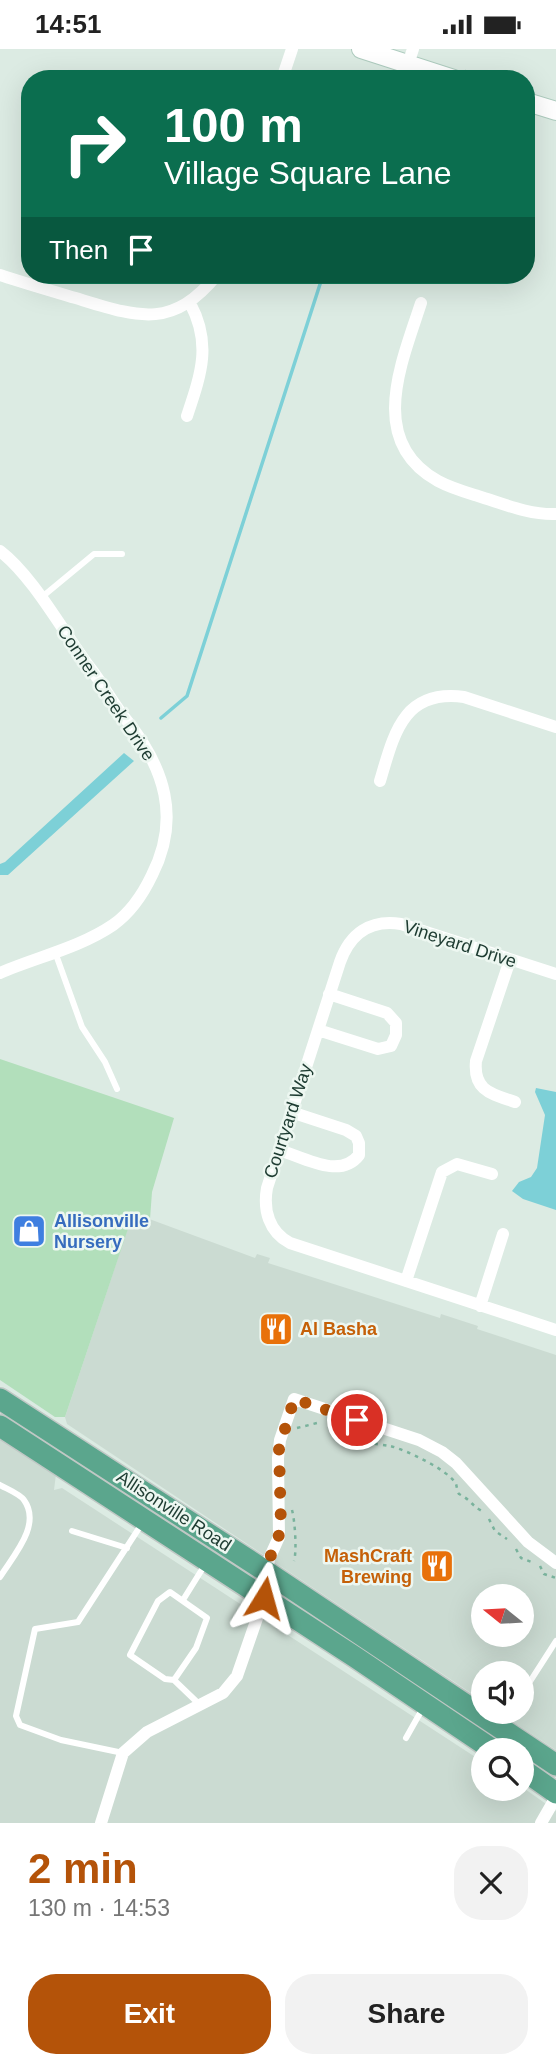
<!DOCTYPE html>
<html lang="en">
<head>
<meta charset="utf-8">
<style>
	body { margin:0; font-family:Helvetica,sans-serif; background:#f2f2f2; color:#222; height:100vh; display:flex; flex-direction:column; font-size:26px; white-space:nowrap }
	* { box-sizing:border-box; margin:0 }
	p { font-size:23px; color:#767676 }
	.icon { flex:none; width:38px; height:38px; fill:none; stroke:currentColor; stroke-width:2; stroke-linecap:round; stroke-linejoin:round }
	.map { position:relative; height:1774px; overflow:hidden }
	.sheet { display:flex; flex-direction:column; background:#fff; flex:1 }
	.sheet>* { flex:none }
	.guide { position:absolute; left:21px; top:21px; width:514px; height:214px; border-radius:28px; box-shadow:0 7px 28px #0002; background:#0b6e4f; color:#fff; overflow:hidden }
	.needle { width:46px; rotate:288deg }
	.controls { position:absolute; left:471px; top:1535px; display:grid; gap:14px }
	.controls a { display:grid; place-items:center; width:63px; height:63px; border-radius:50%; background:#fff; box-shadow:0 7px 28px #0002; font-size:35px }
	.pin { position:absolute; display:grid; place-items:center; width:60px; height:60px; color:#fff; margin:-30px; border:4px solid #fff; border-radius:50%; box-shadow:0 2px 7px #0007 }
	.me { position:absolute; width:77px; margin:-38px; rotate:8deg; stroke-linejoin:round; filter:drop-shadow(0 0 5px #0008) }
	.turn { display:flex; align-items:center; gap:24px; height:147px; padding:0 28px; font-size:32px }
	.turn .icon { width:91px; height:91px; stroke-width:2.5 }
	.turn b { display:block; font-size:49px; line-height:60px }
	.then { display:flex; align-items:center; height:66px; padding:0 28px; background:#0003; gap:14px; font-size:26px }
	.round { display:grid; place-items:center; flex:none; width:74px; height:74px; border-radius:28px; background:#f2f2f2 }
	.headline { display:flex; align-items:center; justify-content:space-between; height:119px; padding:0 28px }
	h1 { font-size:42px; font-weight:800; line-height:52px; color:#b45309 }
	.primary-button { display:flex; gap:14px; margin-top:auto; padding:14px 28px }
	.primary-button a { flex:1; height:80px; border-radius:28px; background:#b45309; color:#fff; font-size:28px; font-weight:800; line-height:80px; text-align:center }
	.primary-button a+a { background:#f2f2f2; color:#222 }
	.status { display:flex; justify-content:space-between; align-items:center; height:49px; padding:0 35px; background:#fff; direction:ltr }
	.status svg { height:19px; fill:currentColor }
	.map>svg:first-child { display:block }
	.built { fill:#cbdbd2; fill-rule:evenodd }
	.green { fill:#b2dfbb }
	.water { fill:#7dd0d7 }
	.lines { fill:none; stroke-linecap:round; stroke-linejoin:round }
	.stream { stroke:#7dd0d7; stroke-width:3.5 }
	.secondary-casing { stroke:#aeccbf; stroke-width:20 }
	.primary-casing { stroke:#c0c8c5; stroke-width:24 }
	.path { stroke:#79b29c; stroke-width:2.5; stroke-dasharray:3.5 5; stroke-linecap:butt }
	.lane { stroke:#fff; stroke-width:6 }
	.street { stroke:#fff; stroke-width:12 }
	.secondary { stroke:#fff; stroke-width:18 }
	.primary { stroke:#5ba68d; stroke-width:21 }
	.route { stroke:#b45309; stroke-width:12; stroke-dasharray:0 21.6 }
	.labels { text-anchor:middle; stroke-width:5; stroke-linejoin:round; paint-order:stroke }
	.street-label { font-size:18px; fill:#1d3b31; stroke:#edf7f1 }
	.shop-label { font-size:18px; font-weight:bold; fill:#366cbe; stroke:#edf7f1; text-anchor:start }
	.food-label { font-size:18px; font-weight:bold; fill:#c56008; stroke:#edf7f1; text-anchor:start }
</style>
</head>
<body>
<div class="status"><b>14:51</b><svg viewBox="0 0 49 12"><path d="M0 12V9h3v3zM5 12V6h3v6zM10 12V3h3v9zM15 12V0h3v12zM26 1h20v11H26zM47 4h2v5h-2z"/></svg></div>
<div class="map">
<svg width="556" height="1774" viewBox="0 0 556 1774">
	<rect width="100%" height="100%" fill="#dcebe3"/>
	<path class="built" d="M133,1164L255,1209L257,1205L270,1209L268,1214L440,1269L441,1265L478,1277L477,1280L556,1306V1701L498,1663L522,1662V1624H483V1652L67,1375L65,1368ZM483,1547H522V1586H483Z
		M0,1389L56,1425L54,1441L62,1439L483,1713V1740L522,1738L556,1762V1774H0Z"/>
	<path class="green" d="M0,1010L174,1069L152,1143L150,1170L133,1165L65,1368H55L0,1331Z"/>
	<path class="water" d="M124,704L134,712L8,826H0V815L5,813Z
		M536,1039L556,1043V1161L523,1150L512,1142L519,1133L531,1128L537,1119L545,1066L535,1043Z"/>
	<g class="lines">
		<path class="stream" d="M161,669L187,647L323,226"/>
		<g class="secondary-casing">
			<path id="secondary" d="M361,0L454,30
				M527,53L556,62"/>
		</g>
		<g class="primary-casing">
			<path id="primary" d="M0,1350L267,1523L556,1716
				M0,1377L355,1608L493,1701
				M522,1720L556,1744"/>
		</g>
		<path class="path" d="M465,22L489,30
			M297,1379L321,1373
			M344,1381C354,1393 375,1395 390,1397C404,1400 449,1421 456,1435C457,1438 457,1442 459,1445C471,1451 472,1457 482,1462
			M292,1461C295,1472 297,1502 294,1512
			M489,1470L495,1482L507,1490
			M516,1500L521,1509L534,1514
			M540,1517L544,1525L556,1529"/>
		<path class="lane" d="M42,548L94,505H122
			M55,903L82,978L105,1013L117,1040
			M0,1436C7,1440 20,1445 24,1451C42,1476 13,1507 0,1528
			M72,1482L127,1499
			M183,1551L206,1514
			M174,1631L196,1599L207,1569L170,1543L158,1552L130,1606L165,1630L174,1631L199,1655
			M522,1645L556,1592
			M501,1676L511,1662
			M406,1689L424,1657
			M123,1704L61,1691L20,1676L16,1667L35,1580L78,1573L143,1473"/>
		<path class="street" d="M408,15L413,0
			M282,30L292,0
			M0,226C27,235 55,243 82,251C141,269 173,279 217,226
			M421,254C402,313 366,392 438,432C451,439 465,443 478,447C504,455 529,466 556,465
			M187,367C201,325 212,295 190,254
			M0,502C34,528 64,585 91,620C104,637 114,656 128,673C164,719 181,769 152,826C143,845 130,864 113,876C79,899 37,908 0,924
			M380,732C394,685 403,640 464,648L556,678
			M510,911L476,1012C473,1042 492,1045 515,1053
			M556,925L401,875C370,870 350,885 340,913L267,1139C263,1161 269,1183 290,1194L556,1281
			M318,981L378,1000L391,997L396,986V974L387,964L329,945
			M279,1101C303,1108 340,1131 359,1106V1094L356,1087L346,1081L291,1063
			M406,1232L442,1123L457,1115L492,1125
			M480,1257L503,1185
			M101,1774L123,1704L147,1683L223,1644L237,1627L264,1549L269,1510L279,1488L278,1409L280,1391L294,1350L419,1391L442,1403L456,1414L528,1493L556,1514
			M541,1774L556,1748"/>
		<use href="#secondary" class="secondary"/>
		<use href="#primary" class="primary"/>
	</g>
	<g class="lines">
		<path class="route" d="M264,1549L269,1510L276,1497L281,1478L279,1400L294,1350L357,1371"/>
	</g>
	<defs>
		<g id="shop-square" transform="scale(1.75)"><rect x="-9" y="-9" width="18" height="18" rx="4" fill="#3f7fe0" stroke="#edf7f1"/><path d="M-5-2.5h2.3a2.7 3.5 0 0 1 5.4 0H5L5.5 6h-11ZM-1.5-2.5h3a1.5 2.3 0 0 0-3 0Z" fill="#fff"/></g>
		<g id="restaurant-square" transform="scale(1.75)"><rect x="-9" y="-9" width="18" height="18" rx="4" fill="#e8710a" stroke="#edf7f1"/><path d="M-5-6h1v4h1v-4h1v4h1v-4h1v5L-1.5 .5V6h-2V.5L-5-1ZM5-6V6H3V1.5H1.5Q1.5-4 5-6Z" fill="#fff"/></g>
	</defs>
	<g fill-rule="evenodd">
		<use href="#shop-square" x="29" y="1182"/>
		<use href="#restaurant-square" x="276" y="1280"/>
		<use href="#restaurant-square" x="437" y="1517"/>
	</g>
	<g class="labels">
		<g class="street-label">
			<text transform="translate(106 644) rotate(56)" y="6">Conner Creek Drive</text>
			<text transform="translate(460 895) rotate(18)" y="6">Vineyard Drive</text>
			<text transform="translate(288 1072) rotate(-72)" y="6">Courtyard Way</text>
			<text transform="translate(174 1462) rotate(33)" y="6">Allisonville Road</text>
		</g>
		<g class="shop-label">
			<text x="54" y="1178">Allisonville<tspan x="54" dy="21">Nursery</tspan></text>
		</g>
		<g class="food-label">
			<text x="300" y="1286">Al Basha</text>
			<text x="412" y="1513" text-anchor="end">MashCraft<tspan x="412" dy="21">Brewing</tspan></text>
		</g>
	</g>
</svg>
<div class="controls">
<a><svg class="needle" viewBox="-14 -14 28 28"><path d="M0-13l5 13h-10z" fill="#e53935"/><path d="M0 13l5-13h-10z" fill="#767676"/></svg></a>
<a><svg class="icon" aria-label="sound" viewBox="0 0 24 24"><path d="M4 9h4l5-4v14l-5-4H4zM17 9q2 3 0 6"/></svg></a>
<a><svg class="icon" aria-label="search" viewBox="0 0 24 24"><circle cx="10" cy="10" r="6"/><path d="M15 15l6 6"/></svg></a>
</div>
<div class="pin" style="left:357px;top:1371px;background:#d93025"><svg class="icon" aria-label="arrive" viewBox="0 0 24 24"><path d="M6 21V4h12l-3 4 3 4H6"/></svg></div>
<svg class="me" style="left:264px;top:1549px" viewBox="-20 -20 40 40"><path d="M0-17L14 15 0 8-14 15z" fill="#b45309" stroke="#fff" stroke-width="4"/></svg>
<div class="guide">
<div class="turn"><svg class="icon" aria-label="right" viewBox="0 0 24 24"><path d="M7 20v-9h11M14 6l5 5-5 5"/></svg><div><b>100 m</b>Village Square Lane</div></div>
<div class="then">Then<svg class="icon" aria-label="arrive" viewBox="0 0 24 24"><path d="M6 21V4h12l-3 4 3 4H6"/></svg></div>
</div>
</div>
<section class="sheet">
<div class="headline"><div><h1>2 min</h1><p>130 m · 14:53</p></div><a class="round"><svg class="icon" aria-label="close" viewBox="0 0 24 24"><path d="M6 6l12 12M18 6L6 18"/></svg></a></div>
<div class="primary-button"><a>Exit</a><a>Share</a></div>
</section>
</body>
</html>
